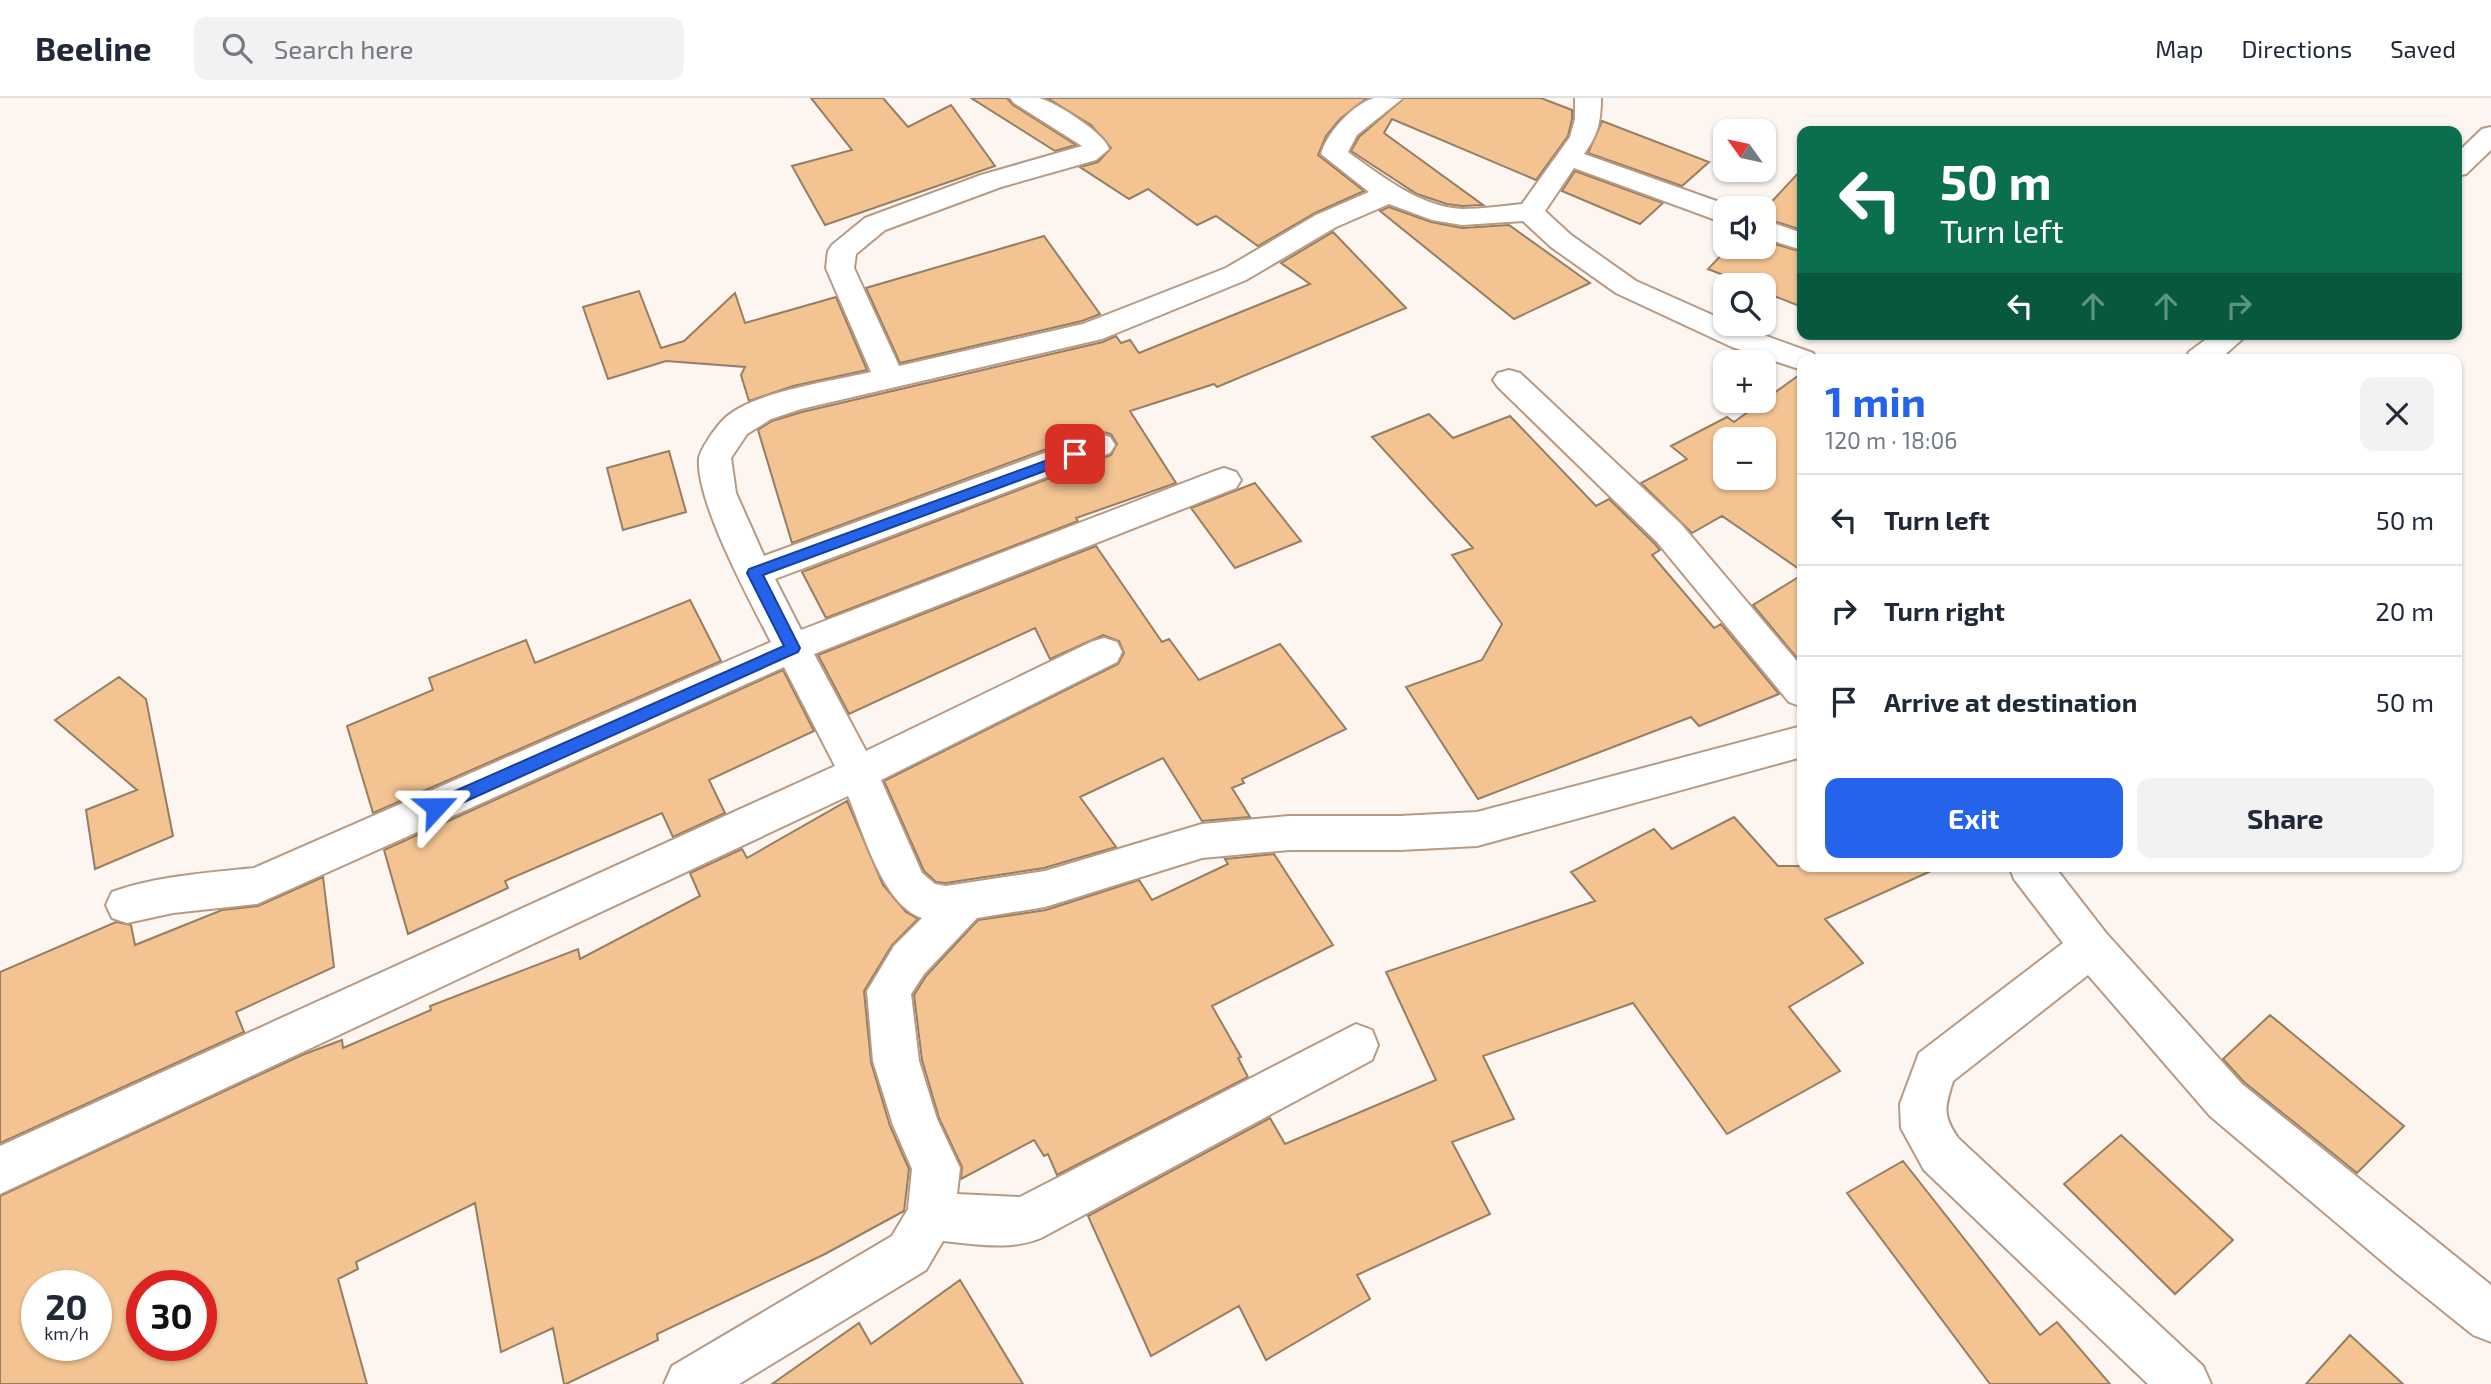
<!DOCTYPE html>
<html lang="en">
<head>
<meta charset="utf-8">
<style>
	body { margin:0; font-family:"Exo 2",sans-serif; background:#f2f2f3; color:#1f2937; height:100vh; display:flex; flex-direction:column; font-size:26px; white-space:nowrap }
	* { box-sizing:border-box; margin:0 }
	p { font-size:23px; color:#747a83 }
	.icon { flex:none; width:38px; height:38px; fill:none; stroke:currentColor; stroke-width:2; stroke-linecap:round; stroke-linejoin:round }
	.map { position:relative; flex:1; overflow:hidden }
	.side { position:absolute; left:1797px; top:256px; width:665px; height:518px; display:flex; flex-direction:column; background:#fff; border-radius:14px; box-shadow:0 2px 5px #0004 }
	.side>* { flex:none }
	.top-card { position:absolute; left:1797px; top:28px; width:665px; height:214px; border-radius:14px; box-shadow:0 2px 5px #0004; background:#0b6e4f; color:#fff; overflow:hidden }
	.needle { width:46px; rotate:303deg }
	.fabs { position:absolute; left:1713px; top:21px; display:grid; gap:14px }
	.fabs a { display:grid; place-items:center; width:63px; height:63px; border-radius:14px; background:#fff; box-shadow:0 2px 5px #0004; font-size:35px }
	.speed { position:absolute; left:21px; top:1172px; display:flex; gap:14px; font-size:35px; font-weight:700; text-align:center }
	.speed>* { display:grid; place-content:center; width:91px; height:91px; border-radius:50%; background:#fff; box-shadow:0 2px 5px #0004; line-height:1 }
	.speed small { font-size:18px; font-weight:400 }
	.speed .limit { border:10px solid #d22; background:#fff; color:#111 }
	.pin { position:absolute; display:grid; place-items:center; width:60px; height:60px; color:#fff; margin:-30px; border-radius:14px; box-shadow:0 4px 10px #0006 }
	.me { position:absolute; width:77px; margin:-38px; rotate:66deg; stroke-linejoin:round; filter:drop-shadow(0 0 5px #0008) }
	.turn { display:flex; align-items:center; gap:24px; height:147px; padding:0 28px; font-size:32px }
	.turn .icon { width:91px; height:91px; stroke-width:2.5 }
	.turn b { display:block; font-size:49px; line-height:60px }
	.lanes { display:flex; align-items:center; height:66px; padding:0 28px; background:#0003; justify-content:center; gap:35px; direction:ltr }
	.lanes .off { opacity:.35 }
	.round { display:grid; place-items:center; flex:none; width:74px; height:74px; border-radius:14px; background:#f2f2f3 }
	.summary { display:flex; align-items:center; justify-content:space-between; height:119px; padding:0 28px }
	h1 { font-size:42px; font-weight:700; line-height:52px; color:#2563eb }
	.cta { display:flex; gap:14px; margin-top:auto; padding:14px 28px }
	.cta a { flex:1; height:80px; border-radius:14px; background:#2563eb; color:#fff; font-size:28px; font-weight:700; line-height:80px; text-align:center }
	.cta a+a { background:#f2f2f3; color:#1f2937 }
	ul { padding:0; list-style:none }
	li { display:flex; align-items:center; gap:21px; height:91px; padding:0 28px; border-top:2px solid #e0e1e3 }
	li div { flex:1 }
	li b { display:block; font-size:26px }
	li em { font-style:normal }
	header { display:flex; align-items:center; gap:42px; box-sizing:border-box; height:98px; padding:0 35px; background:#fff; border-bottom:2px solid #e0e1e3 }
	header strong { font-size:33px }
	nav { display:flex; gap:38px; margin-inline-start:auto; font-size:24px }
	.search { width:490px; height:63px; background:#f2f2f3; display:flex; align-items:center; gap:18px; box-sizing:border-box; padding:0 24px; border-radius:14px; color:#747a83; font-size:26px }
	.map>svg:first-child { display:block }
	.building { fill:#f3c491; stroke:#967e64; stroke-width:2; fill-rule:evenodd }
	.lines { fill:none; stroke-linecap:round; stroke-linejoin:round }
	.minor-casing { stroke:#b89a83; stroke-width:4 }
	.minor { fill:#fff; fill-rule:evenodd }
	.route { fill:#2563eb; stroke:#184099; stroke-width:2 }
</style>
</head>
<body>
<header>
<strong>Beeline</strong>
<div class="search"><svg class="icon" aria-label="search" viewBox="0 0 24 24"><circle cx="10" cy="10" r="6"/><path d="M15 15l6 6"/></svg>Search here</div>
<nav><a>Map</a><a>Directions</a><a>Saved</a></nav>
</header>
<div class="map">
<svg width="2491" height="1286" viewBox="0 0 2491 1286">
	<rect width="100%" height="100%" fill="#fcf5f0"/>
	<path class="building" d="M811,0H883L908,29L951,7L995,68L825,127L792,68L852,52Z
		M971,0H1007L1013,7L1076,47L1055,53Z
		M1047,0H1367L1340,21L1326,38L1318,57L1364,93L1315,115L1258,148L1216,118L1197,127L1148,91L1129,101L1080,69L1098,64L1111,50L1091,27Z
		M1404,0H1541L1572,12V21L1568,38L1536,82L1392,21L1384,35L1483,107L1462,108L1447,106L1417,96L1351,53L1359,39Z
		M1602,23L1709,64L1682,88L1588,55Z
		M1802,71V132L1764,120V112Z
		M1575,73L1663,105L1640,126L1562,93Z
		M1389,109L1431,124L1462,130L1509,127L1590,185L1514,221L1380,113Z
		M1333,134L1406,210L1217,289L1214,286L1130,313L1176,385L1076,420L1078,423L826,520L802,474L1111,357L1117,346L1111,336L1100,333L1087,336L792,445L758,332L772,323L802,314L1103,244L1116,238L1121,245L1130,242L1139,255L1310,186L1281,165Z
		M1044,138L1100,216L1082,223L900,265L866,190Z
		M1764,143L1802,154V209L1764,194V187H1749L1708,171L1729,149H1764Z
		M639,193L661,250L684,243L735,195L745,225L836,199L867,272L793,288L749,303L741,277L745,269L666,263L608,281L583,209Z
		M1802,275V473L1722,418L1692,435L1641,385L1687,361L1671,348L1727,319L1734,324ZM1726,341H1764V380H1726Z
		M1429,316L1453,340L1510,318L1596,408L1609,401L1655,446L1660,452L1652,457L1714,530L1721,526L1779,596L1699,628L1691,619L1478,701L1406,589L1482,562L1502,526L1452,457L1473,450L1372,339Z
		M669,353L686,414L623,432L607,370Z
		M1255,385L1301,443L1235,470L1191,410Z
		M1096,448L1162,544L1169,541L1199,582L1280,546L1346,631L1242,681L1244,685L1232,690L1250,719L1202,723L1163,660L1080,699L1116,749L1044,770L946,785L936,784L924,773L884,683L1118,566L1124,555L1119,543L1103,537L1050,561L1035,530L849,616L818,557Z
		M1802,477V566L1753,507Z
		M690,502L721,563L373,715L347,628L433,592L429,580L526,542L535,565Z
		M783,572L814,633L709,682L725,715L673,739L662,715L505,783L508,790L408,836L384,752Z
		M119,579L146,601L173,738L95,771L86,712L137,692L55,622Z
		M847,703L883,787L906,814L918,821L892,847L864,893L871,964L890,1028L909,1071L904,1113L825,1156L657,1236L658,1242L566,1286H564L553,1230L501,1254L475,1105L356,1164L358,1171L338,1181L367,1286H0V1098L302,957L342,942L343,950L431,912L430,908L578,851L580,861L700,798L690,775L742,751L747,760ZM37,1188H96V1248H37ZM142,1188H201V1248H142Z
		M1734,719L1778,768H1942L1825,821L1863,865L1789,909L1840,973L1727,1036L1633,905L1483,958L1514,1021L1452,1044L1490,1116L1357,1177L1370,1201L1266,1262L1239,1208L1151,1258L1088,1118L1270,1020L1285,1046L1436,982L1386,874L1595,803L1571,774L1654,731L1672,751Z
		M1274,756L1333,847L1212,908L1241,959L1238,960L1248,979L1057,1077L1048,1056L1044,1058L1034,1042L961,1081L962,1069L939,1020L922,962L914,897L926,878L978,822L1046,812L1139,782L1152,802L1228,766L1225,761Z
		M323,779L334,869L236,914L244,934L0,1045V874L116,824L131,827L135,847L222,812L258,808Z
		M2270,917L2404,1028L2357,1075L2244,984L2223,961Z
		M2121,1037L2233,1142L2175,1196L2064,1086Z
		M1903,1063L2040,1237L2057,1224L2110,1286H1990L1847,1095Z
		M960,1182L1023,1286H772L859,1225L871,1246Z
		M2350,1237L2403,1286H2306Z"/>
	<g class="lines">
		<g class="minor-casing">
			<path id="minor" d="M1010,0C1019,0 1030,0 1038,0C1053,2 1106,36 1109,51L1096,62L1001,89L885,132L856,156L854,170L899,268L1083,226L1226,170L1316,117L1369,94L1321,56C1326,36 1353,6 1374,0C1381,0 1395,0 1402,1L1357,37L1348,54C1380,77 1420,109 1462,111C1482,111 1502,108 1522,106L1570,39L1575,21V0H1601C1601,23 1598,37 1584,56L1736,110H1726V124L1716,122L1574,70L1545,113L1571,137L1636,183L1726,223V226H1733L1813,255L1817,261H1802V272L1732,249L1616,195L1551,149L1523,123L1462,127L1432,122L1389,106L1336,129L1246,182L1102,241L801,311L771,321L747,336L731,360L736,395L764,458L1088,339L1099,336L1110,339L1115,347L1110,355L775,481L801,532L1212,374L1224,370L1236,374L1241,382L1236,390L814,556L866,653L1091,544L1104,540L1117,544L1122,554L1117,564L881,682L922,775L935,786L946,788L1045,773L1202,726L1289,718H1400L1477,714L1802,628V659L1477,748L1400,752H1289L1202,760L1045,809L977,820L924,876L911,896L919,963L937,1021L960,1070L957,1096L1020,1099L1356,926L1372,932L1378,947L1372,962L1041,1140C1010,1153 976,1146 943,1143L926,1172L739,1286H664L672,1268L892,1138L908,1111L912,1071L893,1027L873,963L867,893L894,848L922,820C882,806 864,735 848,698L0,1096V1048L835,668L784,569L257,806L173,815L127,825L112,820L106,807L112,794C157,778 206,775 254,770L771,544C750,503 696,404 699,361C700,351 716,329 724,321C751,294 833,283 871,274L826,170L828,153L832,147L865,120L981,77L1082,48L1014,5Z
				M2491,29V52L2466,76L2457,78V55L2482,31Z
				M1764,122L1802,135V152L1764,140Z
				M2213,236H2248L2220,261H2185L2189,254Z
				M1509,272L1520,275L1681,426L1802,569V609L1789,604L1657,444L1498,289L1493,282L1498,275Z
				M2009,768H2054L2106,835L2242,986L2491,1187V1244L2473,1237L2396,1175L2210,1018L2088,877L1953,983C1945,1009 1942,1017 1958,1040L2203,1268L2211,1286H2148L1924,1072L1901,1030L1900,1006L1919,955L2063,845L2014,781Z"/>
		</g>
		<use href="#minor" class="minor"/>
	</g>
	<path class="route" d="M1075,352L1082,356L1080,360L763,477L800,550L798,554L442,714H430L428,709L430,704L784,548L747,475L749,471Z"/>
</svg>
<div class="fabs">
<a><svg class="needle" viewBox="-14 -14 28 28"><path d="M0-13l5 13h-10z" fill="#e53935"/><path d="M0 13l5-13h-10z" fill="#747a83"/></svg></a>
<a><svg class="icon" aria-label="sound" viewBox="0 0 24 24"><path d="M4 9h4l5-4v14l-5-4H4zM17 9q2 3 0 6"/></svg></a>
<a><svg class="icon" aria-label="search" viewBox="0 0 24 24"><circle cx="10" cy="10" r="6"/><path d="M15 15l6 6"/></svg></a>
<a>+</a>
<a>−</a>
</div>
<div class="speed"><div>20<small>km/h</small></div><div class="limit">30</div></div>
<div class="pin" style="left:1075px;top:356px;background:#d93025"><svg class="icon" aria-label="arrive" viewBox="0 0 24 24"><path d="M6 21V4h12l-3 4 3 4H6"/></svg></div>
<svg class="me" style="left:436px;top:709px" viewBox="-20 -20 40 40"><path d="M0-17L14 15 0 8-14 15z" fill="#2563eb" stroke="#fff" stroke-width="4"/></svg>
<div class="top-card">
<div class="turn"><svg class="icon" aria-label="left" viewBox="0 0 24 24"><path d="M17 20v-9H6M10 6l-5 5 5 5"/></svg><div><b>50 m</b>Turn left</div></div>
<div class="lanes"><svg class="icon" aria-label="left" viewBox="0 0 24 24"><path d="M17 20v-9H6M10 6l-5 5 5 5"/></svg><svg class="icon off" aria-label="ahead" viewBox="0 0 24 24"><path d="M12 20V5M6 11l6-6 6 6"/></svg><svg class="icon off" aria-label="ahead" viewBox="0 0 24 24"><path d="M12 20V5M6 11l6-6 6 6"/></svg><svg class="icon off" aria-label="right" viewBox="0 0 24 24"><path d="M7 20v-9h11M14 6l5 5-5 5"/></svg></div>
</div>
<section class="side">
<div class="summary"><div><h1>1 min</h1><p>120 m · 18:06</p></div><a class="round"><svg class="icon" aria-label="close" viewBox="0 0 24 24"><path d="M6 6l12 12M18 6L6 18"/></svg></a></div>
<ul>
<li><svg class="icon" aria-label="left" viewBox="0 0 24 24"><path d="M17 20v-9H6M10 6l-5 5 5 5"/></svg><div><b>Turn left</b></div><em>50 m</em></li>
<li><svg class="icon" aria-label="right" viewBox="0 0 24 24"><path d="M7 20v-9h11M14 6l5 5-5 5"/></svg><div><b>Turn right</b></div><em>20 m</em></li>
<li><svg class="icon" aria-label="arrive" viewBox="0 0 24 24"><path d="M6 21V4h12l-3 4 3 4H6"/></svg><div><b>Arrive at destination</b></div><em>50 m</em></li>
</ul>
<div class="cta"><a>Exit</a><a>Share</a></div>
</section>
</div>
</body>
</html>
